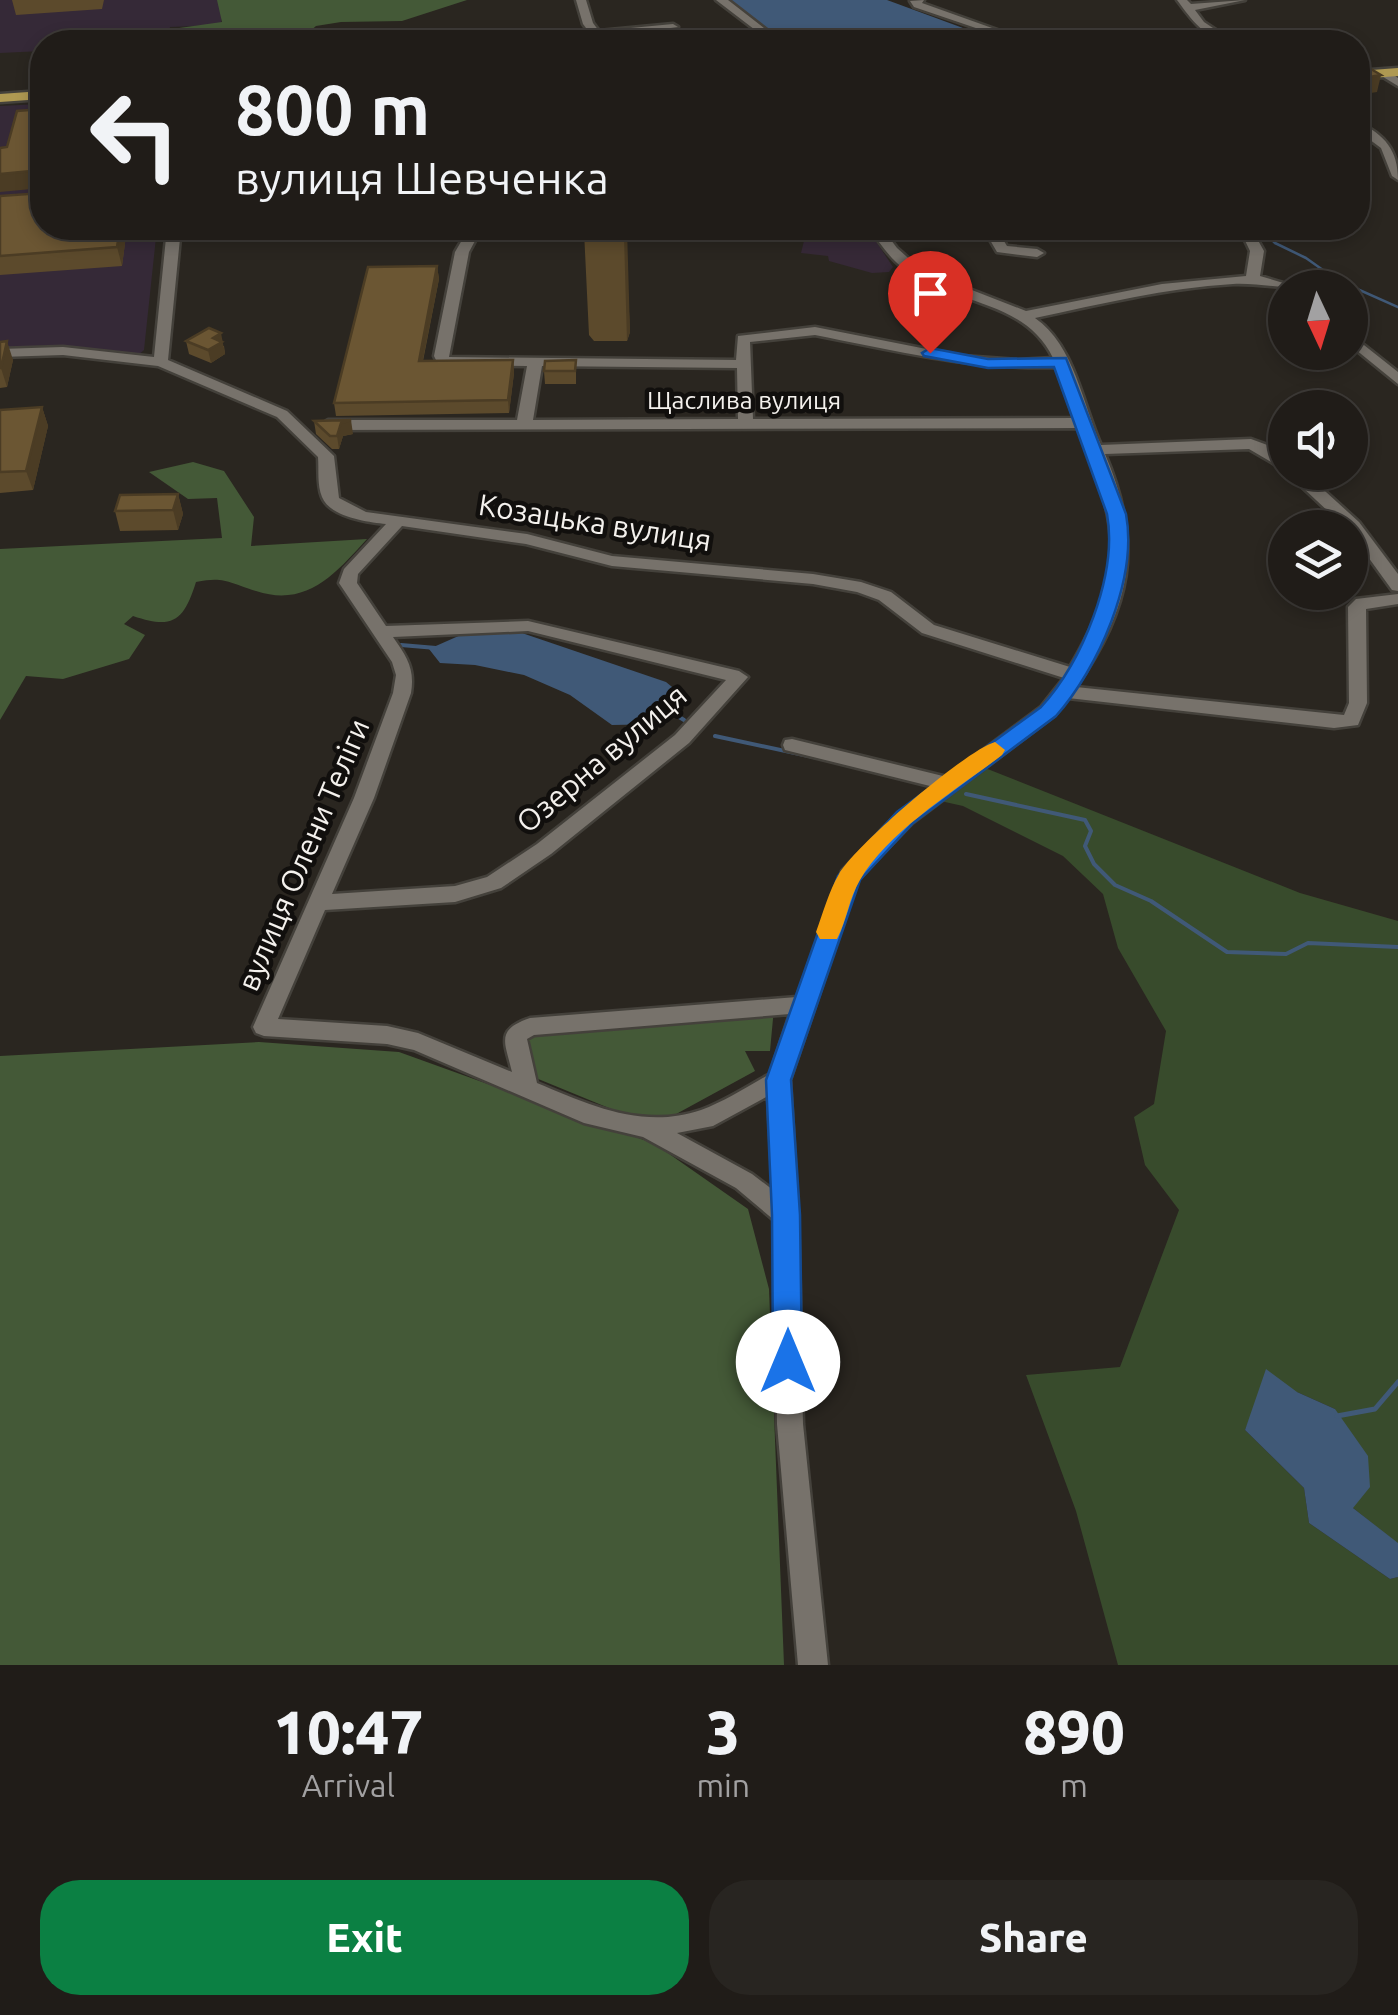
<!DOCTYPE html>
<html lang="en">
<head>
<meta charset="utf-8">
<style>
	body { margin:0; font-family:Ubuntu,sans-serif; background:#282521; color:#f1f3f6; height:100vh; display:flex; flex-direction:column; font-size:38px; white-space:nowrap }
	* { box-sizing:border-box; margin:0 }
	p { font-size:32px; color:#a2a1a2 }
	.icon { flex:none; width:55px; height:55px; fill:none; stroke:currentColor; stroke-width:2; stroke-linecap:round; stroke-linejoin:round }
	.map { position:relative; height:1665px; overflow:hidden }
	.details { display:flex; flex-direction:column; background:#201c18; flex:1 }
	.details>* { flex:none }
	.top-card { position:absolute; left:30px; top:30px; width:1340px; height:210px; border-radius:40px; box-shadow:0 5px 15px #0003,0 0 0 2px #3d3a37; background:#201c18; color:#f1f3f6; overflow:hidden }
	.needle { width:65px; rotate:176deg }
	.tools { position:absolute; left:1268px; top:270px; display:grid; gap:20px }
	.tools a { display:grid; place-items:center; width:100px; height:100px; border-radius:50%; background:#201c18; box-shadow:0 5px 15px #0003,0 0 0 2px #3d3a37; font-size:50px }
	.pin { position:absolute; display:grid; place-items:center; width:85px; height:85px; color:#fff; margin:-102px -42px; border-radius:50% 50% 50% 0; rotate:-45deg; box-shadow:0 0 10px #0007 }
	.pin .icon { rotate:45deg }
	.me { position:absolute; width:110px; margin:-55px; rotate:0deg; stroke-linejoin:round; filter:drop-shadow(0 0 8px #0008) }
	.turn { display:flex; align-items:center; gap:35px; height:210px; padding:0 40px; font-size:45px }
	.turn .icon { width:130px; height:130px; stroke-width:2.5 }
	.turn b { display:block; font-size:70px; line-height:85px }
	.eta { display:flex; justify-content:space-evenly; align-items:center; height:170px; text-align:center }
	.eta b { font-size:60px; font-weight:800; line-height:70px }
	.primary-button { display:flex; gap:20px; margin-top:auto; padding:20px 40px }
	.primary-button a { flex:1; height:115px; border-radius:40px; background:#0b8043; color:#fff; font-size:40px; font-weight:800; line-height:115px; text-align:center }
	.primary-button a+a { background:#282521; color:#f1f3f6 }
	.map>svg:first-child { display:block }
	.commercial { fill:#352937 }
	.education { fill:#362937 }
	.green { fill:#384b2c }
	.forest { fill:#445937 }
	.water { fill:#405977 }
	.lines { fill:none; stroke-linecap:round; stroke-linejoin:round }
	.stream-far2 { stroke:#405977; stroke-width:2.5 }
	.stream-far1 { stroke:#405977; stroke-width:4 }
	.stream { stroke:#405977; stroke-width:5 }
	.minor-casing { stroke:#44413b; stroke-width:5 }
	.major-casing { stroke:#44413b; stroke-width:5 }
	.minor { fill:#77726b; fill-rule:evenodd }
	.major { fill:#af9952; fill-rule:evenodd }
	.wall { fill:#5c4a2c }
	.shaded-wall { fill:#4b3c24 }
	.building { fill:#6b5633; stroke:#4b3c24; stroke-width:2.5 }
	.route { fill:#1a73e8; stroke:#114b97; stroke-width:2.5 }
	.slow { fill:#f59e0b }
	.labels { text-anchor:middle; stroke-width:9; stroke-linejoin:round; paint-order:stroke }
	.far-street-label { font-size:25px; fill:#f4f1ed; stroke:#110f0d }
	.street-label { font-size:30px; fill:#f4f1ed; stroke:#110f0d }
</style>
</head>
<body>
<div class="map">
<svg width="1398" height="1665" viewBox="0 0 1398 1665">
	<rect width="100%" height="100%" fill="#2a2620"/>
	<path class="commercial" d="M0,0H223L221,25L170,27L165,42H42V51L0,53Z
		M40,100L42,228H157L144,350L137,356L51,345L0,348V106L39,104Z"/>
	<path class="education" d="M858,228H867L893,267L889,272L872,273L829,261L828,256L801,253L805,237L859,234Z"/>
	<path class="green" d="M980,766L1300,893L1398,921V1544L1353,1508L1335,1409L1297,1392L1256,1404L1245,1430L1304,1488L1309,1523L1390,1579L1398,1577V1665H1118L1076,1511L1026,1375L1120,1367L1179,1210L1145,1165L1134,1117L1154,1104L1166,1031L1118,948L1103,894L1063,856L963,806L936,800Z"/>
	<path class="forest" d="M217,0H467L402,21L341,22L316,26L309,32L256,31L243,42H169L172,29L222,22Z
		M193,462L224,471L254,517L251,546L367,539C336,573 307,608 256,591C229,583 225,576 196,582C184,620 174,630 133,616L124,624L145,635L129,659L63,679L26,676L0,720V549L222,538L217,498L188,499L149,472Z
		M774,1008L770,1051H745L755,1071L667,1119L621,1113L531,1076L516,1038L532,1033Z
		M259,1042L399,1052L655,1144L748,1209L769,1289L784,1665H0V1056Z"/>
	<path class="water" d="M728,0H887L1001,42H784Z
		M519,632L666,682L683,696L665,724L612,725L570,695L524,675L475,665L440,663L429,649L463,634Z
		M1266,1369L1297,1392L1335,1409L1368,1456L1370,1487L1353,1508L1398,1543V1577L1390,1579L1309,1523L1304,1488L1245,1430Z"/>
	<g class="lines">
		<path class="stream-far2" d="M1260,228L1275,243L1306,258L1337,280L1398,307"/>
		<path class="stream-far1" d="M401,645L436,648
			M671,712L684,720
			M715,736L818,758
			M966,794L1085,820L1091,831L1085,846L1094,864L1115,885L1151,901L1227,952L1286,954L1308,943L1398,947"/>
		<path class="stream" d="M1337,1416L1375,1409L1398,1382"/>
		<g class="minor-casing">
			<path id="minor" d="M576,0H586L593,23L599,31L673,24L678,27L604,37L606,42H597L594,38L514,42L519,39L589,32L583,24Z
				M716,0H728L782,42H771Z
				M924,0L922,3L1031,42H1017L914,7L910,1Z
				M1177,0H1187L1191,4L1245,0L1195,10L1204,22L1234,42C1207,42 1191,19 1177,0Z
				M1380,71H1388L1398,78V86L1380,75Z
				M1358,122C1385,135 1398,150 1398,180L1392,176L1381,148L1358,131Z
				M167,228H181L168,360L287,411L334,456L339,498L366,512L527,534L612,556L813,574L861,582L891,592L934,625L1070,667C1127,570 1120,527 1078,428L328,430L320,425L328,420H517L527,366L443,365L438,364L434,356L455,252L469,228H482L469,252L449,357L736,360L738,336L815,327L962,356L1018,360L1053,358C1024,298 951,305 904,269C889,257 879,243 870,228H882L897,248L916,265L936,276L1026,311L1162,284L1246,276L1250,251L1239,228H1251L1264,251L1260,276L1300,288C1279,288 1257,283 1233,284C1166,288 1101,304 1035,318C1075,346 1082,403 1101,445L1251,439L1273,447L1285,457V470L1249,449L1105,454C1144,546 1131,606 1076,687L1344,715L1349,703L1348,607L1356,599L1398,594V604L1366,609L1367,703L1358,725L1334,728L1068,698L1055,715L912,823L858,879L790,1080L798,1215L803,1424L828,1665H798L777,1424L774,1220L736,1188L643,1137L584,1123L414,1050L387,1044L264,1036L256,1033L253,1027L354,798L393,693L396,675L392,662L339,583L344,569L386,524C367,522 330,517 322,497C317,485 319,470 318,457L277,417L158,366L63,355L0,357V349L63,347L154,357ZM815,335C896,351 974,370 1056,367L1074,418L753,419L750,342ZM542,366L737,368L738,419L533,420ZM402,526L526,544L612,566L813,584L857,592L879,600L922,633L1064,678L1041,707L947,777L792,739L785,740L783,745L785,750L934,787L898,813L842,871L797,997L530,1018C495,1030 505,1042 512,1072L418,1033L387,1026L278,1019L325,910L455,902L501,888L551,854L689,743L748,677L739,671L528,621L386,626L357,583L358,574ZM528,631L726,680L675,735L537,844L487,877L455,886L332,894L374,798L411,693C415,669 407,657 393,637ZM790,1014L770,1074C748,1086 724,1102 701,1110C643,1130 590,1105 537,1083L527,1039L534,1035ZM768,1096L773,1190L752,1174L677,1133L713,1126Z
				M983,228H996L1007,246L1037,249L1044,253L1037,257L997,252Z
				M1350,334L1398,372V384L1350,345Z
				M1286,472H1304L1359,522L1398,574V591L1392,590L1350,532V528H1346Z"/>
		</g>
		<g class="major-casing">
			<path id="major" d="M1398,68V76L1358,79V71Z
				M42,91V99L0,102V94Z"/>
		</g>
		<use href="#minor" class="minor"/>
		<use href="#major" class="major"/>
	</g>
	<path class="wall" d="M12,0H104L102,9L16,15Z
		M0,196L127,228L122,266L0,275Z
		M625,228L630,332L627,341H594L589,335L584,231Z
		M437,266L439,279L423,361L513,360L514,373L509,413L336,416L334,403Z
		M186,341L224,346L225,354L211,363L189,354Z
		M0,342L13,360L7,387L0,388Z
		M576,360V384H545L544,371Z
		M42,407L48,426L33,490L0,493V410Z
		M314,421L353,434L343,436L339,449H332L316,434Z
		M178,494L183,514L178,530L120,531L115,511Z"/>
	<path class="shaded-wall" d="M1381,75L1377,92L1358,95V79Z
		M42,170V188L0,192V174Z
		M120,228H127L122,266L117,247Z
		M627,228L630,332L627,341L624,237Z
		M437,266L439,279L420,374L419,361Z
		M221,333L225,354L211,363L208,350L213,338Z
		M7,341L13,360L7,387L1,368Z
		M513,360L514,373L509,413L508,400Z
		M42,407L48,426L33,490L26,471Z
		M351,420L353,434L343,436L339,449L337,436L341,423Z
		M178,494L183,514L178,530L173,510Z"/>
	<path class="building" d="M1366,66L1381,75L1358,79V67Z
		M42,109V170L0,174V148L7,147L17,111Z
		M42,193V228H120L117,247L0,256V196Z
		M591,228H627L624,237H589L584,231Z
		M437,266L419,361L513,360L508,400L334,403L368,267Z
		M209,328L221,333L213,338L222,342L208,350L186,341Z
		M7,341L1,368H0V342Z
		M576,360L575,371H544L545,361Z
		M42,407L26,471L0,472V410Z
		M351,420L341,423L337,436H330L314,421Z
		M178,494L173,510L115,511L120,495Z"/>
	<path class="route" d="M930,348L988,359L1066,358L1126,514C1138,579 1098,669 1056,716L913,823L860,880L791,1080L800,1215L802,1362L798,1371L788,1375L777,1371L773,1362L772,1215L766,1080L838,876L897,812L1041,707C1082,662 1118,575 1107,514L1054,367L988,368L924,356L922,353Z"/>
	<path class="slow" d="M995,742L1005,750L1002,755C958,789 888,831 860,880C849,898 847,920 837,939H820L816,932C823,913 829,891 839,874C856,845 965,751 995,742Z"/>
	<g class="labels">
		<g class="far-street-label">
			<text x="744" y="409">Щаслива вулиця</text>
		</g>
		<g class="street-label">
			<text transform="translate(595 523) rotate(9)" y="10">Козацька вулиця</text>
			<text transform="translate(602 759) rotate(-40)" y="10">Озерна вулиця</text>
			<text transform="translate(304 855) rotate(-67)" y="10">вулиця Олени Теліги</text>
		</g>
	</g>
</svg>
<div class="tools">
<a><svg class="needle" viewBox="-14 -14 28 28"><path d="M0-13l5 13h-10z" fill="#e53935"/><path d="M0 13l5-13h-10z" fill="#a2a1a2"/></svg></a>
<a><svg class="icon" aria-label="sound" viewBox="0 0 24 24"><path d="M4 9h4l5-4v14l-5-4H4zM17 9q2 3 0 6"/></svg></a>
<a><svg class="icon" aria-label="layers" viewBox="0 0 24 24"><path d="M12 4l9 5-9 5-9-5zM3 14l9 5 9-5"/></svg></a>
</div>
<div class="pin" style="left:930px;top:353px;background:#d93025"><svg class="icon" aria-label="arrive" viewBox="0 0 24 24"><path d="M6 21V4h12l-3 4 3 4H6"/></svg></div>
<svg class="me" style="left:788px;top:1362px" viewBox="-20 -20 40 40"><circle r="19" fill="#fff"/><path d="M0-13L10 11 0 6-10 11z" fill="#1a73e8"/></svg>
<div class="top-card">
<div class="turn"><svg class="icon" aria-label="left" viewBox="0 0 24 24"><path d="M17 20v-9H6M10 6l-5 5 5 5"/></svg><div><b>800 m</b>вулиця Шевченка</div></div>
</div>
</div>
<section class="details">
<div class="eta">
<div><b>10:47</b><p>Arrival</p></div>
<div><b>3</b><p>min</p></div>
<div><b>890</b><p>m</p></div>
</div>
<div class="primary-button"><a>Exit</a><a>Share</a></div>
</section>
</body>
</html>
